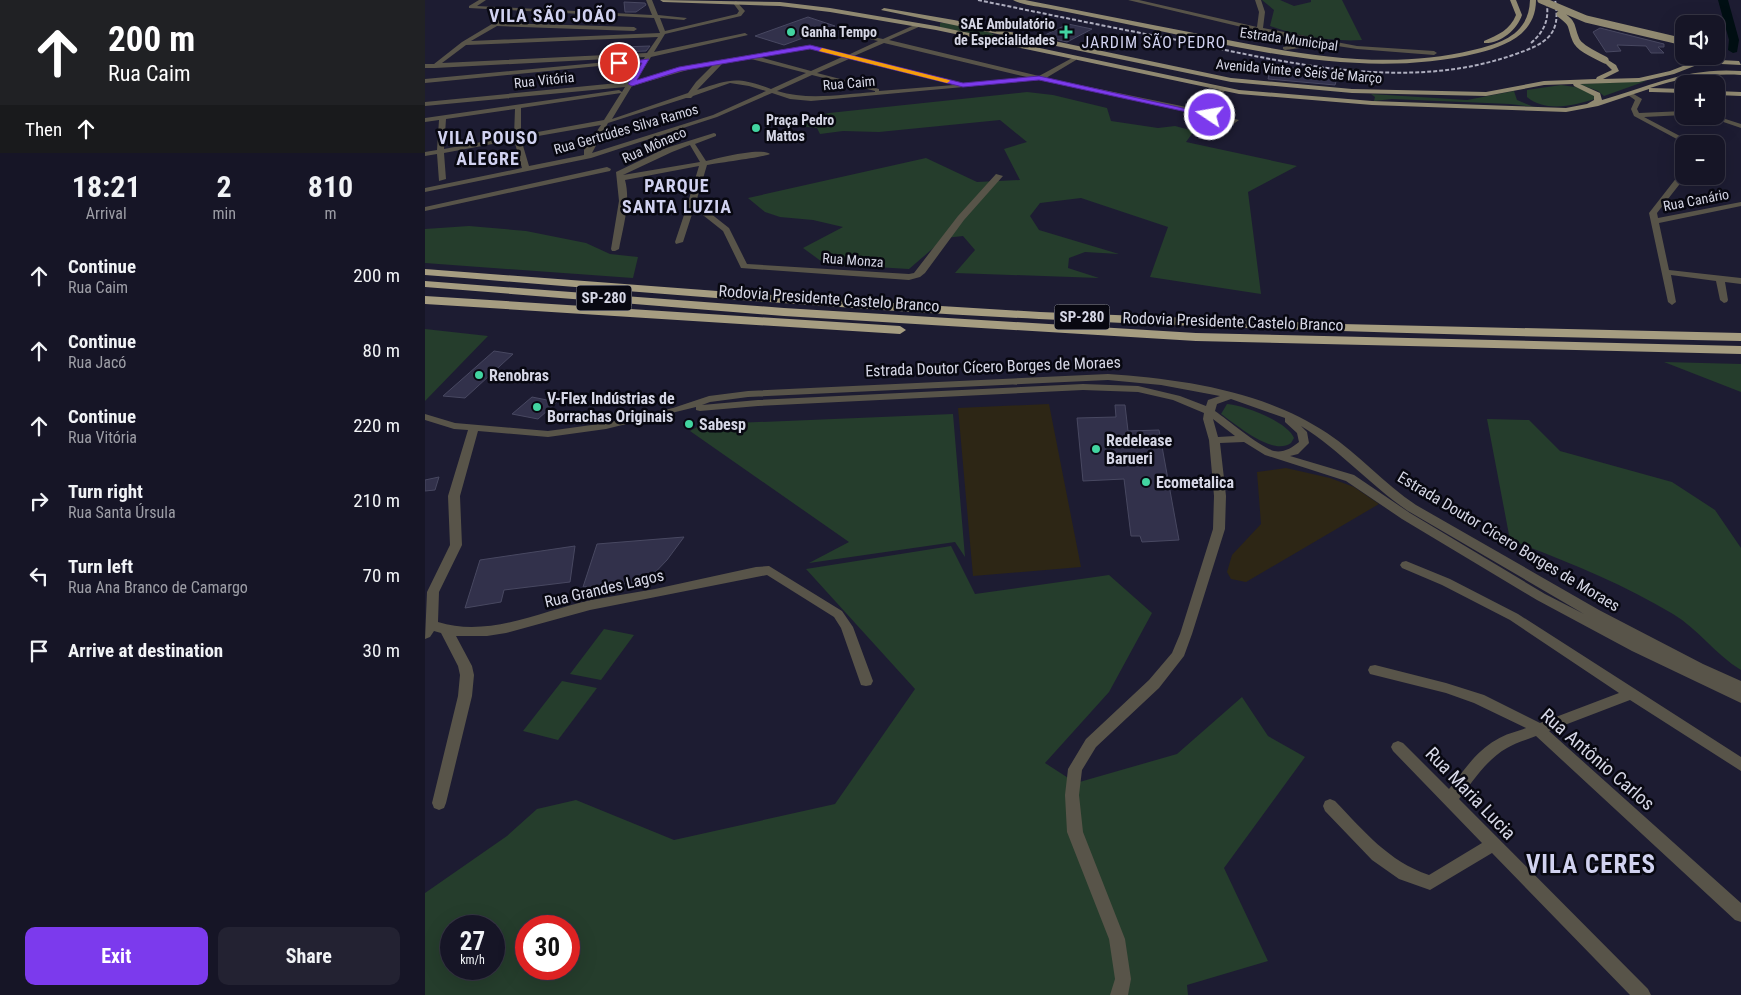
<!DOCTYPE html>
<html lang="en">
<head>
<meta charset="utf-8">
<style>
	body { margin:0; font-family:"Roboto Condensed",sans-serif; background:#232232; color:#f1f3f6; height:100vh; display:flex; flex-direction:column; font-size:19px; white-space:nowrap }
	* { box-sizing:border-box; margin:0 }
	p { font-size:16px; color:#9e9fa7 }
	.icon { flex:none; width:28px; height:28px; fill:none; stroke:currentColor; stroke-width:2; stroke-linecap:round; stroke-linejoin:round }
	.map { position:relative; flex:1; overflow:hidden }
	.side { display:flex; flex-direction:column; background:#161526; width:425px }
	.side>* { flex:none }
	.top-card { background:#202124; color:#fff; overflow:hidden }
	.buttons { position:absolute; left:1250px; top:15px; display:grid; gap:10px }
	.buttons a { display:grid; place-items:center; width:50px; height:50px; border-radius:10px; background:#161526; box-shadow:0 5px 20px #0002,0 0 0 1px #353443; font-size:25px }
	.speed { position:absolute; left:15px; top:915px; display:flex; gap:10px; font-size:25px; font-weight:700; text-align:center }
	.speed>* { display:grid; place-content:center; width:65px; height:65px; border-radius:50%; background:#161526; box-shadow:0 5px 20px #0002,0 0 0 1px #353443; line-height:1 }
	.speed small { font-size:12px; font-weight:400 }
	.speed .limit { border:8px solid #d22; background:#fff; color:#111 }
	.pin { position:absolute; display:grid; place-items:center; width:42px; height:42px; color:#fff; margin:-21px; border:2px solid #fff; border-radius:50%; box-shadow:0 1px 5px #0007 }
	.me { position:absolute; width:55px; margin:-28px; rotate:282deg; stroke-linejoin:round; filter:drop-shadow(0 0 4px #0008) }
	.turn { display:flex; align-items:center; gap:18px; height:105px; padding:0 25px; font-size:22px }
	.turn .icon { width:65px; height:65px; stroke-width:2.5 }
	.turn b { display:block; font-size:35px; line-height:42px }
	.then { display:flex; align-items:center; height:48px; padding:0 25px; background:#0003; gap:10px; font-size:19px }
	.eta { display:flex; justify-content:space-evenly; align-items:center; height:85px; text-align:center }
	.eta b { font-size:30px; font-weight:700; line-height:35px }
	.action { display:flex; gap:10px; margin-top:auto; padding:10px 25px }
	.action a { flex:1; height:58px; border-radius:10px; background:#7c3aed; color:#fff; font-size:20px; font-weight:700; line-height:58px; text-align:center }
	.action a+a { background:#232232; color:#f1f3f6 }
	ul { padding:0; list-style:none }
	li { display:flex; align-items:center; gap:15px; height:75px; padding:0 25px }
	li div { flex:1 }
	li b { display:block; font-size:19px }
	li em { font-style:normal }
	main { display:flex; flex:1; min-height:0 }
	.map>svg:first-child { display:block }
	.industrial { fill:#2d2615 }
	.green { fill:#253d2c; fill-rule:evenodd }
	.lines { fill:none; stroke-linecap:round; stroke-linejoin:round }
	.river { fill:#000f13; fill-rule:evenodd }
	.building { fill:#32314b; stroke:#484861 }
	.minor { fill:#585449; fill-rule:evenodd }
	.major { fill:#908971; fill-rule:evenodd }
	.highway { fill:#a69d81; fill-rule:evenodd }
	.rail { stroke:#aeaebf; stroke-width:2; stroke-dasharray:4 2; stroke-linecap:butt }
	.major-bridge { stroke:#908971; stroke-width:7 }
	.route { fill:#7c3aed; stroke:#51269a }
	.slow { fill:#f59e0b }
	.poi-dot { fill:#42d4a1; stroke:#080811; stroke-width:2 }
	.labels { text-anchor:middle; stroke-width:5; stroke-linejoin:round; paint-order:stroke }
	.far-poi-label { font-size:14px; font-weight:bold; fill:#d6d7e6; stroke:#080811; text-anchor:start }
	.far-street-label { font-size:14px; fill:#d6d7e6; stroke:#080811 }
	.shield { fill:#080811; stroke:#9899a6; stroke-width:1 }
	.shield-label { font-size:15px; font-weight:bold; fill:#d6d7e6 }
	.far-quarter-label { font-size:16px; letter-spacing:1px; fill:#d1d2f0; stroke:#080811 }
	.street-label { font-size:16px; fill:#d6d7e6; stroke:#080811 }
	.poi-label { font-size:16px; font-weight:bold; fill:#d6d7e6; stroke:#080811; text-anchor:start }
	.far-district-label { font-size:18px; font-weight:bold; letter-spacing:1px; fill:#d1d2f0; stroke:#080811 }
	.near-street-label { font-size:19px; fill:#d6d7e6; stroke:#080811 }
	.near-district-label { font-size:25px; font-weight:bold; letter-spacing:1px; fill:#d1d2f0; stroke:#080811 }
</style>
</head>
<body>
<main>
<section class="side">
<div class="top-card">
<div class="turn"><svg class="icon" aria-label="ahead" viewBox="0 0 24 24"><path d="M12 20V5M6 11l6-6 6 6"/></svg><div><b>200 m</b>Rua Caim</div></div>
<div class="then">Then<svg class="icon" aria-label="ahead" viewBox="0 0 24 24"><path d="M12 20V5M6 11l6-6 6 6"/></svg></div>
</div>
<div class="eta">
<div><b>18:21</b><p>Arrival</p></div>
<div><b>2</b><p>min</p></div>
<div><b>810</b><p>m</p></div>
</div>
<ul>
<li><svg class="icon" aria-label="ahead" viewBox="0 0 24 24"><path d="M12 20V5M6 11l6-6 6 6"/></svg><div><b>Continue</b><p>Rua Caim</p></div><em>200 m</em></li>
<li><svg class="icon" aria-label="ahead" viewBox="0 0 24 24"><path d="M12 20V5M6 11l6-6 6 6"/></svg><div><b>Continue</b><p>Rua Jacó</p></div><em>80 m</em></li>
<li><svg class="icon" aria-label="ahead" viewBox="0 0 24 24"><path d="M12 20V5M6 11l6-6 6 6"/></svg><div><b>Continue</b><p>Rua Vitória</p></div><em>220 m</em></li>
<li><svg class="icon" aria-label="right" viewBox="0 0 24 24"><path d="M7 20v-9h11M14 6l5 5-5 5"/></svg><div><b>Turn right</b><p>Rua Santa Úrsula</p></div><em>210 m</em></li>
<li><svg class="icon" aria-label="left" viewBox="0 0 24 24"><path d="M17 20v-9H6M10 6l-5 5 5 5"/></svg><div><b>Turn left</b><p>Rua Ana Branco de Camargo</p></div><em>70 m</em></li>
<li><svg class="icon" aria-label="arrive" viewBox="0 0 24 24"><path d="M6 21V4h12l-3 4 3 4H6"/></svg><div><b>Arrive at destination</b></div><em>30 m</em></li>
</ul>
<div class="action"><a>Exit</a><a>Share</a></div>
</section>
<div class="map">
<svg width="1316" height="995" viewBox="0 0 1316 995">
	<rect width="100%" height="100%" fill="#1d1c32"/>
	<path class="industrial" d="M624,404L656,567L548,576L533,408Z
		M861,468L905,478L929,487L954,504L821,582L806,579L802,572L807,555L836,524L832,472Z"/>
	<path class="green" d="M837,0H855L869,6L886,2V0H917L937,40C908,42 872,36 845,26L849,10Z
		M515,23C532,23 559,27 573,37L558,36L515,27Z
		M1221,81L1179,96L1173,91L1154,84Z
		M1136,85L1157,88L1171,96L1170,99C1150,105 1121,113 1102,97V90Z
		M1089,91L1092,100L1109,107L1085,104L967,99L949,101L950,97L946,94L1042,100Z
		M602,92L628,95L682,108L686,121L733,128L750,126L769,131L761,142L872,166L823,192L836,294L725,277L743,227L656,198L615,203L605,216L614,230L694,254L660,252L644,258L643,268L674,278L530,273L550,250L538,236L520,238L484,269L400,264L378,248L418,227L388,220L355,217L340,212L323,198L501,158L552,182L595,180L579,149L602,142L575,120L454,132L418,131L395,134L392,128L373,126L372,121L404,113Z
		M44,226L101,231L161,243L185,254L213,257L208,278L0,263V229Z
		M0,329L63,336L0,401Z
		M1239,362L1316,364V392Z
		M802,404C819,405 863,422 869,438L866,443C847,456 812,425 796,414Z
		M528,414L540,557L530,542L384,563L424,542L265,431L283,421L310,423Z
		M1062,419L1104,420L1135,451L1247,482L1290,510L1316,548V670C1291,655 1273,629 1248,614C1196,583 1141,561 1085,540Z
		M526,546L550,594L684,575L727,613L684,692L620,763L651,783L752,754L817,697L843,736L880,757L799,868L843,961L762,985L763,995H0V893L82,836L112,809L151,800L249,840L410,804L490,689L381,569ZM26,926H69V969H26ZM101,926H144V969H101Z
		M179,629L209,635L176,680L145,674Z
		M137,681L172,688L133,740L98,731Z"/>
	<g class="lines">
		<path class="river" d="M1293,0H1303L1314,40L1312,52L1308,53L1303,50L1304,40Z"/>
	</g>
	<path class="building" d="M199,2L220,3L221,5L211,12H200Z
		M383,17L410,26L359,45L330,36Z
		M643,24L667,29L642,42L618,36Z
		M1175,28L1239,44V47H1233L1239,53H1226L1221,46L1192,45L1196,51L1181,52L1168,32Z
		M225,46L221,51L196,52V47Z
		M846,67L864,69V67L912,78L910,85L843,79Z
		M69,351L88,354L40,398L18,396Z
		M107,397L132,402L113,419L87,414Z
		M690,405H700L703,431L734,430L754,540L717,542L715,536H706L699,479L658,481L652,418L691,417Z
		M14,477L10,490L0,491V480Z
		M259,537L242,560L221,582L158,587L172,544Z
		M150,546L145,582L79,590L76,602L40,608L55,560Z"/>
	<g class="lines">
		<path class="minor" d="M54,0H61L52,6L227,15L221,0H227L233,15L262,18L259,20L235,18L240,31L312,14L314,11L308,3L311,1L320,11L316,16L240,34L229,52L320,33L323,35L226,57L210,81L265,65L385,45L423,55L453,41L420,33V31L458,39L494,23L496,26L464,40L614,76L649,57L651,58V60L621,78L771,109L799,87L802,89L801,90L777,111L814,120L790,137L787,135L788,134L805,121L614,80L386,101L365,99L347,93L292,117L166,158L0,192V188L97,168L89,140L19,153L21,179L14,181L12,154L0,156V152L12,150L14,120L0,122V118L194,90L197,92L200,87L0,106V102L203,82L220,57L10,68H0V64H9L37,42L77,18L80,20L77,23L209,27L212,29L209,31L72,26L46,41L235,33L229,18L44,8V6ZM233,37L222,53L17,63L41,45ZM459,43L606,78L530,85L531,82L429,56ZM385,49L417,57L386,71L334,57ZM326,59L381,73L346,89C311,76 306,79 272,90L297,64ZM424,59L527,84L529,85L454,91V89L392,73ZM288,65L271,82L263,93L187,119L207,86L266,69ZM387,75L450,91V92C418,94 384,101 352,91ZM305,83L324,86L341,91L288,115L167,153L183,123L261,98H266L268,96ZM196,93L179,120L96,135V108ZM90,109L89,136L19,149L21,119ZM176,125L159,150V155L104,166L96,139Z
			M703,0H714L832,27L834,12L830,0H836L840,12L838,28L932,46L1009,51L1012,53L1009,55L932,49L886,42L883,47L860,50L858,49V47L879,44L880,42Z
			M182,62L184,63V65L0,83V79Z
			M1203,93H1207L1217,99L1212,109L1214,113L1259,111V115L1219,117L1270,144H1261L1209,116L1206,109L1210,100L1203,95Z
			M1281,116H1291L1316,124V128Z
			M289,133L291,134V136L270,144L281,161C295,158 334,147 345,154C340,157 292,163 282,165L271,202L304,228L322,264L484,274L489,273L533,216L571,174L578,176L539,220L500,273L495,277L484,280L316,268L298,231L269,208L258,242L251,244L250,242L263,203L261,201L264,199L274,166L200,180C206,202 198,227 194,249L190,251H187L186,249L194,201L191,172L241,148ZM265,145L275,162L198,175L247,152Z
			M182,167L186,169L185,171L0,211V207Z
			M1256,172H1259V176H1261L1232,213L1233,218L1316,202V206L1234,223L1244,270L1316,278V284L1300,282L1303,300L1302,302L1299,303L1295,300L1291,281L1246,275L1251,302L1247,305L1243,302L1224,213Z
			M683,374C757,379 839,391 902,433C934,454 959,484 991,505L1174,610L1278,664L1316,681V703L1207,651L1112,600L977,519L921,481L840,455L819,442L795,443L801,496L800,529L767,634L759,656L734,688L671,747L657,770L654,795L658,832L700,939L706,979L703,995H685L690,979L684,939L642,832L640,795L643,769L661,739L724,680L747,653L755,634L788,529L789,496L784,440L778,419L779,413L748,400L713,392L658,390L333,406L275,411L271,410V407L181,429L123,437L53,431L35,496L37,545L14,592L13,622C64,638 116,611 166,600C187,596 209,593 230,589C264,582 297,574 331,567L344,566L417,611L428,627L448,681L446,685L441,686L436,685L416,628L409,617L342,575L165,610L81,633L62,636H31L47,666L49,675L47,696L21,803L19,808L14,810L9,808L7,803L33,696L35,675L33,666L16,633L9,631L5,637L0,639L2,592L25,545L23,496L43,430L29,429L0,420V414L30,423L123,431L181,423L248,408L284,396L323,391ZM683,380L736,385L795,396L783,400L781,406L755,396L713,386L658,384L333,400L277,405L285,402L323,397ZM806,399L860,418V422L872,433L874,442C867,448 858,453 849,451C835,447 803,420 790,411L792,404ZM788,419L810,436L793,437ZM876,426C915,450 945,485 983,511L1159,614L1120,594L985,513L929,475L865,456L873,454L884,443L882,432Z
			M981,561L1025,579L1093,614L1316,757V771L1205,700L1124,731L1316,903V922L1310,920L1111,736C1101,740 1090,743 1082,748C1062,759 1048,781 1034,799L1223,989L1226,995H1205L1067,853L1005,890L974,879L947,860L900,811L898,806L900,801L905,799L910,801C940,832 963,861 1004,875L1057,843L968,751L966,747L968,743L973,741L978,743L1024,789C1038,772 1051,751 1071,740C1080,734 1091,732 1101,728L1049,703L1021,693L945,674L943,670L945,666L950,665L1021,683L1059,695L1115,723L1194,693L1085,620L1017,585L977,568L975,565L977,562Z"/>
		<path class="major" d="M235,0L355,2L405,8L511,26L814,90L947,101L1141,108L1162,104L1169,100V96L1149,86L1148,84L1119,85L1061,96L927,93L806,82L456,10L459,8L529,20L806,78L927,89L1061,92L1119,81L1171,79L1172,77L1187,70L1177,60L1180,58L1191,65L1194,71L1178,79L1214,78L1245,71L1276,59L1314,61L1316,65L1277,63L1249,74L1214,82L1155,84L1175,93L1177,100C1227,86 1261,67 1316,71V75C1284,73 1255,78 1225,88L1259,89V93L1227,92H1224V89L1173,106L1141,112L947,105L814,94L511,30L405,12L355,6L238,2Z
			M588,0H600C655,11 709,21 764,32C857,51 954,73 1048,50C1077,43 1104,34 1105,0H1111C1111,34 1081,46 1053,53C937,81 819,48 706,25C677,19 649,13 621,8C611,6 597,5 588,0Z
			M1085,0H1091L1097,15C1092,30 1075,44 1059,43V41C1073,35 1085,30 1091,15Z
			M1291,91L1316,92V96L1291,95Z"/>
		<path class="highway" d="M0,269L386,298L615,312L916,324L1316,333V341C1082,336 848,331 614,319C409,309 205,291 0,275Z
			M0,281L359,308L771,333L1316,346V354L771,341L359,316L0,287Z
			M0,296L475,326L481,330L475,334L0,304Z"/>
		<path class="rail" d="M553,0C621,14 689,28 757,41C863,63 982,92 1088,55C1120,44 1137,36 1130,0
			M1106,43C1120,31 1125,18 1121,0"/>
		<path class="major-bridge" d="M1116,0L1161,19L1259,42
			M1135,14C1151,26 1144,24 1151,40C1155,49 1171,55 1180,60"/>
	</g>
	<path class="route" d="M385,45L538,83L614,76L789,115L785,117L614,80L538,87L385,49L255,71L207,86L203,84L217,63L194,65L191,63L224,59L212,80L254,67Z"/>
	<path class="slow" d="M397,48L524,80L525,81L522,83L394,51Z"/>
	<g class="poi-dot">
		<circle cx="366" cy="32" r="5"/>
		<path d="M638.5 24.5h5v5h5v5h-5v5h-5v-5h-5v-5h5z"/>
		<circle cx="331" cy="128" r="5"/>
		<circle cx="54" cy="375" r="5"/>
		<circle cx="112" cy="407" r="5"/>
		<circle cx="264" cy="424" r="5"/>
		<circle cx="671" cy="449" r="5"/>
		<circle cx="721" cy="482" r="5"/>
	</g>
	<g class="labels">
		<g class="far-poi-label">
			<text x="630" y="29" text-anchor="end">SAE Ambulatório<tspan x="630" dy="16">de Especialidades</tspan></text>
			<text x="376" y="37">Ganha Tempo</text>
			<text x="341" y="125">Praça Pedro<tspan x="341" dy="16">Mattos</tspan></text>
		</g>
		<g class="far-street-label">
			<text transform="translate(864 39) rotate(8)" y="5">Estrada Municipal</text>
			<text transform="translate(874 71) rotate(5)" y="5">Avenida Vinte e Seis de Março</text>
			<text transform="translate(119 80) rotate(-6)" y="5">Rua Vitória</text>
			<text transform="translate(424 83) rotate(-5)" y="5">Rua Caim</text>
			<text transform="translate(201 129) rotate(-16)" y="5">Rua Gertrúdes Silva Ramos</text>
			<text transform="translate(229 145) rotate(-24)" y="5">Rua Mônaco</text>
			<text transform="translate(1271 200) rotate(-11)" y="5">Rua Canário</text>
			<text transform="translate(428 260) rotate(4)" y="5">Rua Monza</text>
		</g>
		<g class="shield">
			<rect x="151.5" y="285.5" width="55" height="25" rx="4"/>
			<rect x="629.5" y="304.5" width="55" height="25" rx="4"/>
		</g>
		<g class="shield-label">
			<text x="179" y="303">SP-280</text>
			<text x="657" y="322">SP-280</text>
		</g>
		<g class="far-quarter-label">
			<text x="729" y="48">JARDIM SÃO PEDRO</text>
		</g>
		<g class="street-label">
			<text transform="translate(404 298) rotate(4)" y="6">Rodovia Presidente Castelo Branco</text>
			<text transform="translate(808 321) rotate(2)" y="6">Rodovia Presidente Castelo Branco</text>
			<text transform="translate(568 366) rotate(-2)" y="6">Estrada Doutor Cícero Borges de Moraes</text>
			<text transform="translate(1084 541) rotate(31)" y="6">Estrada Doutor Cícero Borges de Moraes</text>
			<text transform="translate(179 588) rotate(-13)" y="6">Rua Grandes Lagos</text>
		</g>
		<g class="poi-label">
			<text x="64" y="381">Renobras</text>
			<text x="122" y="404">V-Flex Indústrias de<tspan x="122" dy="18">Borrachas Originais</tspan></text>
			<text x="274" y="430">Sabesp</text>
			<text x="681" y="446">Redelease<tspan x="681" dy="18">Barueri</tspan></text>
			<text x="731" y="488">Ecometalica</text>
		</g>
		<g class="far-district-label">
			<text x="128" y="22">VILA SÃO JOÃO</text>
			<text x="63" y="144">VILA POUSO<tspan x="63" dy="21">ALEGRE</tspan></text>
			<text x="252" y="192">PARQUE<tspan x="252" dy="21">SANTA LUZIA</tspan></text>
		</g>
		<g class="near-street-label">
			<text transform="translate(1173 759) rotate(41)" y="7">Rua Antônio Carlos</text>
			<text transform="translate(1046 793) rotate(46)" y="7">Rua Maria Lucia</text>
		</g>
		<g class="near-district-label">
			<text x="1166" y="873">VILA CERES</text>
		</g>
	</g>
</svg>
<div class="buttons">
<a><svg class="icon" aria-label="sound" viewBox="0 0 24 24"><path d="M4 9h4l5-4v14l-5-4H4zM17 9q2 3 0 6"/></svg></a>
<a>+</a>
<a>−</a>
</div>
<div class="speed"><div>27<small>km/h</small></div><div class="limit">30</div></div>
<div class="pin" style="left:194px;top:63px;background:#d93025"><svg class="icon" aria-label="arrive" viewBox="0 0 24 24"><path d="M6 21V4h12l-3 4 3 4H6"/></svg></div>
<svg class="me" style="left:785px;top:115px" viewBox="-20 -20 40 40"><circle r="17" fill="#7c3aed" stroke="#fff" stroke-width="3"/><path d="M0-11L8 9 0 5-8 9z" fill="#fff"/></svg>
</div>
</main>
</body>
</html>
